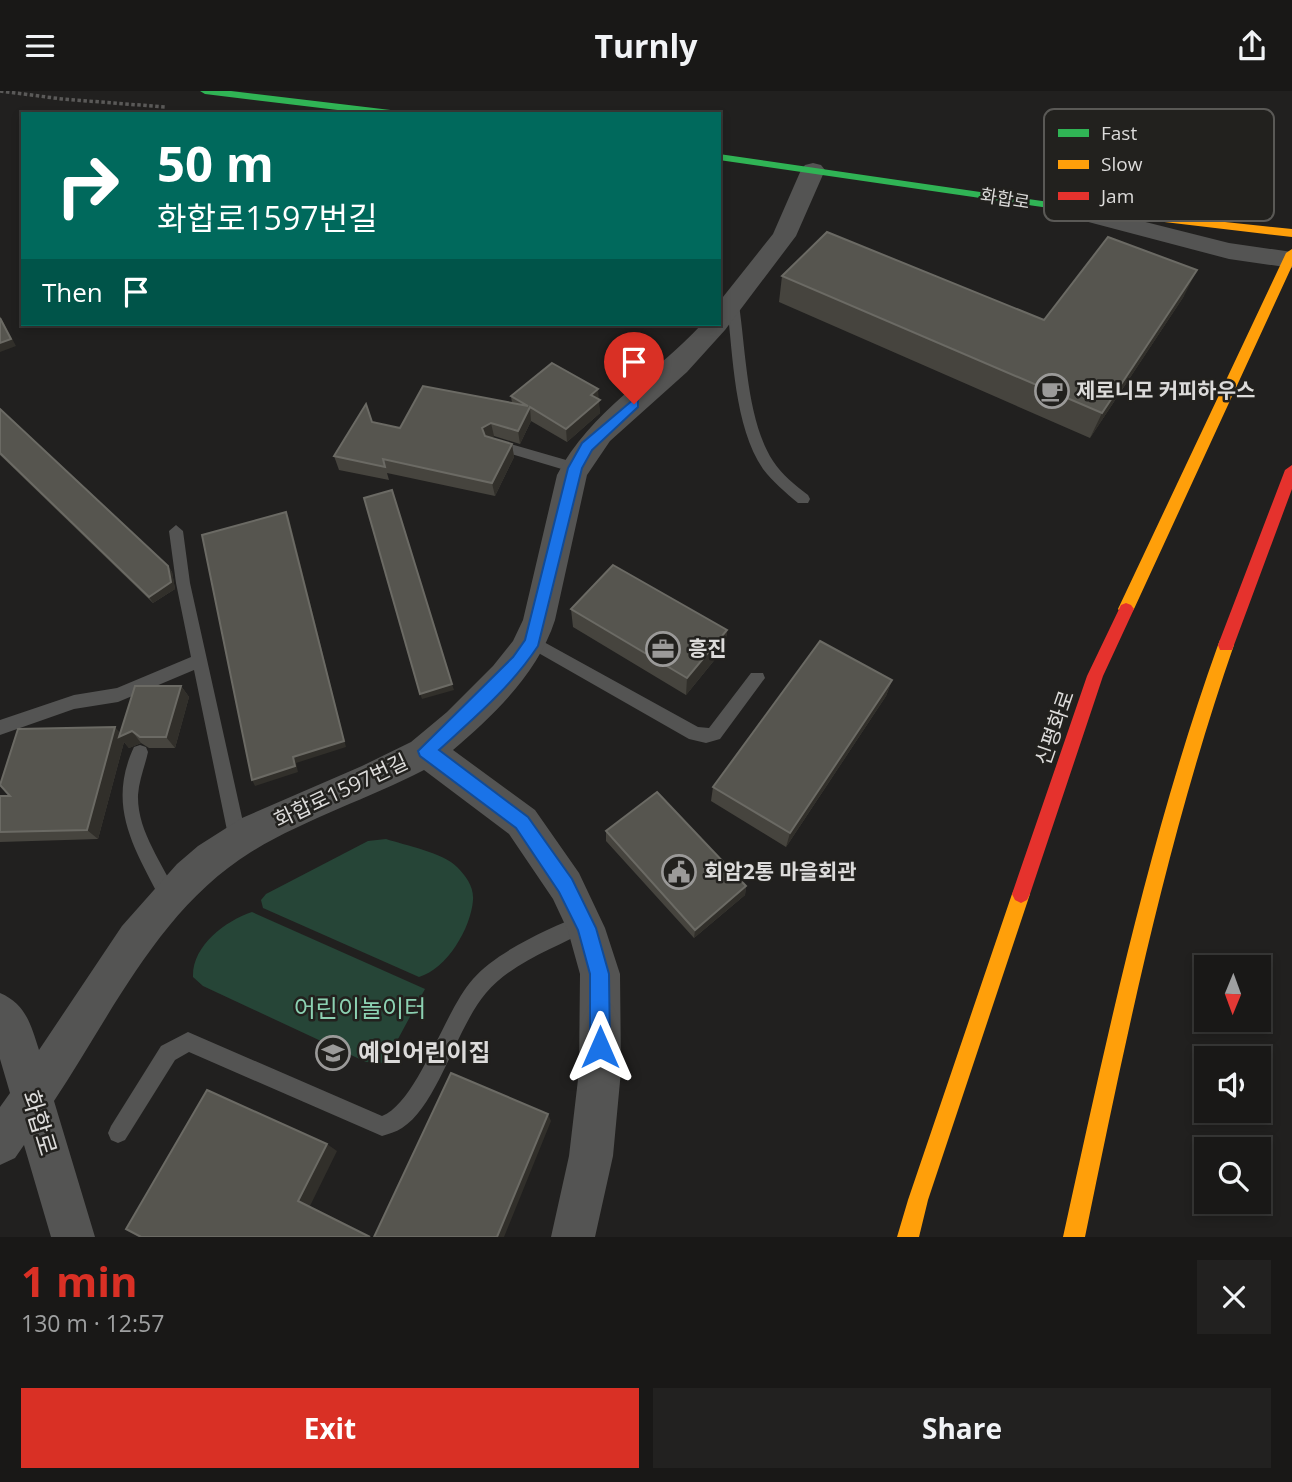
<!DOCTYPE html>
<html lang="en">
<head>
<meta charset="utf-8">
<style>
	body { margin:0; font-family:"Open Sans","Noto Sans KR",sans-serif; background:#222120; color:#f1f3f6; height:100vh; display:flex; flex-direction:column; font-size:26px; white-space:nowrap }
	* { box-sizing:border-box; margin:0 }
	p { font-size:23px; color:#9fa0a1 }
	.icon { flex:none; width:38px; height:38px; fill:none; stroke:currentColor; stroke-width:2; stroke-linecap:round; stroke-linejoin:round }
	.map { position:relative; height:1146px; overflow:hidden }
	.side { display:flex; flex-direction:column; background:#191817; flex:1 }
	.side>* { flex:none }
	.hud { position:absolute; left:21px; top:21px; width:700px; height:214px; border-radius:0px; box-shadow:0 4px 10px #0003,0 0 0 2px #373736; background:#00695c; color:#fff; overflow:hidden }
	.needle { width:46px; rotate:181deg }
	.controls { position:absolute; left:1194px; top:864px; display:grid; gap:14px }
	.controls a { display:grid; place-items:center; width:77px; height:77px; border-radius:0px; background:#191817; box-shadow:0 4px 10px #0003,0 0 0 2px #373736; font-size:35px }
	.pin { position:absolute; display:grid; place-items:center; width:60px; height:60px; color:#fff; margin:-72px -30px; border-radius:50% 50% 50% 0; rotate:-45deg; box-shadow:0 0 7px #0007 }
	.pin .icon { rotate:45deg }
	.me { position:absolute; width:77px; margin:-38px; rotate:0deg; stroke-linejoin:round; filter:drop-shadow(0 0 5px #0008) }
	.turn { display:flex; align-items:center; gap:24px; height:147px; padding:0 21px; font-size:32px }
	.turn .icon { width:91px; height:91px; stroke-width:2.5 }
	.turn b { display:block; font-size:49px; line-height:60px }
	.then { display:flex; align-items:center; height:66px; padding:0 21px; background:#0003; gap:14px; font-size:26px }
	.round { display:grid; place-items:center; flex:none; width:74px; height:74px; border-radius:0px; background:#222120 }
	.head { display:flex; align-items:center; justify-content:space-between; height:119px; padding:0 21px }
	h1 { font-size:42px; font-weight:700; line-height:52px; color:#d93025 }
	.action { display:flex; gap:14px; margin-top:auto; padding:14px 21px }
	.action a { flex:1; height:80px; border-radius:0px; background:#d93025; color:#fff; font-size:28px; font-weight:700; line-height:80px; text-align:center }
	.action a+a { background:#222120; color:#f1f3f6 }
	header { display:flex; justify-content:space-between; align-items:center; height:91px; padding:0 21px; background:#191817; font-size:32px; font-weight:700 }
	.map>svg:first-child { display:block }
	.green { fill:#264537 }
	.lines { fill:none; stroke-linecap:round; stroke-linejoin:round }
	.path { stroke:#5a5958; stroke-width:3.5; stroke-dasharray:3.5 2.5; stroke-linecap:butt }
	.lane { fill:#545453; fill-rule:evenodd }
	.street { fill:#545453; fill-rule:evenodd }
	.fast { fill:#30b455; fill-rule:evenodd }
	.slow { fill:#ff9f0a; fill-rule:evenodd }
	.jam { fill:#e5322d; fill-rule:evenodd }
	.wall { fill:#46443e }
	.shaded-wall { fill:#312f2a }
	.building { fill:#56554f; stroke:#6b6a64; stroke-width:2 }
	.route { fill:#1a73e8; stroke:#114b97; stroke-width:2 }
	.labels { text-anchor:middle; stroke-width:5; stroke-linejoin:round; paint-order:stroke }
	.far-street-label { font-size:18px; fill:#dcdbda; stroke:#22211e }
	.poi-label { font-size:21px; font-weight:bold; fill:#dcdbda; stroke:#22211e; text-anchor:start }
	.street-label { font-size:21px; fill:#dcdbda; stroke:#22211e }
	.near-park-label { font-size:24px; fill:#8cd1b2; stroke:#22211e }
	.near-poi-label { font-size:24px; font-weight:bold; fill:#dcdbda; stroke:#22211e; text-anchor:start }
	.near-street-label { font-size:24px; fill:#dcdbda; stroke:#22211e }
	.key { fill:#22211e; stroke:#5a5956; stroke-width:2 }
	.key-label { font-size:19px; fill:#dcdbda }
</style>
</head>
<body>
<header><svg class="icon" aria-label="menu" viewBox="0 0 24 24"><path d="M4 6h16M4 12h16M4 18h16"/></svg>Turnly<svg class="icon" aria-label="share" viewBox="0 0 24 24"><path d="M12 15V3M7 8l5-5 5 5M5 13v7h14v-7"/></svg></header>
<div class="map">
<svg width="1292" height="1146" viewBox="0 0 1292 1146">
	<rect width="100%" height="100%" fill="#21201f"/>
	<path class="green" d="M386,748C404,754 444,762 457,776C466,785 474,796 473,809C471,837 447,878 419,886L263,817L261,809L266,803L368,750Z
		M252,821L425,898L385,972L366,971L203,895L193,886C192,855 225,830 252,821Z"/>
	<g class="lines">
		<path class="path" d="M0,0L62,8L165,16"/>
		<path class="lane" d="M733,210L739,214C746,261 747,330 773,370C782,384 795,394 808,404L810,408L808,412H798C785,401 773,391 763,378C734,335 733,264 727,214Z
			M493,348L580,373L582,377L575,382L488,356L486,353Z
			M176,434L183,440L190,492L247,749L244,755L238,757L232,755L229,749L194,579L118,611L74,618L0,644V629L74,604L117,597L191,566L176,492L169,440Z
			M533,545L698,636L709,637L751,582H763L765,587L720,648L706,652L689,648L528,556L525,551L528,546Z
			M140,654L146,656L148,661C145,675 139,689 138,704C137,741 163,772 177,805L174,811L168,814L162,811C135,758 106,716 134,656Z
			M584,823L590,826L593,832L590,838C556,857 512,871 486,902C456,937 438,1014 402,1037C396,1041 388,1043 382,1045L189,961L175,969L125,1049L118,1052L111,1049L108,1042L111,1035L161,955L188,941L382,1025C418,1011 444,920 473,888C497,860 550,837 584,823Z"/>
		<path class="street" d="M813,72L821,74L825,79L796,145L725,239L687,281L610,350L587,384L555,529C538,582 494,624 453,659L535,719L579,782L605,837L620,883L621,980L613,1065L595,1146H551L569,1065L579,980L580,883L568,840L553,808L509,743L424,679C368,708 305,728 251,761C159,818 112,923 54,1010L95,1146H51L24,1054L15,1067L0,1074V1016L10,1002L0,968V902C26,913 31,934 39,959L122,835L177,773L198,755L242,727L362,675L411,651L447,621L493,575L513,550L523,529L557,384C590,320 654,285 702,233H719V211L773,143L801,79L805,74Z
			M1066,111L1229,152L1292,161V177L1229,168L1058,123L1054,118L1058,113Z"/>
		<path class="fast" d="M200,0H231L399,20L404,23H371L205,3Z
			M719,63L1084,116L1090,119L1084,122L719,69Z"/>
		<path class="slow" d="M1084,116L1292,138V146L1080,121V117Z
			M1292,158V175L1134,518L1131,522H1121L1118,518L1286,162Z
			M1226,548L1232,549L1234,554C1167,747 1126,946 1085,1146H1063C1107,946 1149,747 1218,554L1220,549Z
			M1021,794L1027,797L1030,803L928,1109L919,1146H897L908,1109L1012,803L1015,797Z"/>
		<path class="jam" d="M1292,374V398L1234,554L1232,559H1220L1218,554L1285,379Z
			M1126,512L1131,514L1134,518L1103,585L1030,803L1027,809L1021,812L1015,809L1012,803L1087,585L1121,514Z"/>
	</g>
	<path class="wall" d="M782,185L1044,229L1184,205L1090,347L779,211Z
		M511,305L598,308L600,322L567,351L531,330L520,353L494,345L491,347L512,353L514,366L495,405L387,382L389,389L339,379L334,365L372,331L400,337L512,312Z
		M0,318L168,475L172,481L175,498L153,512L0,364Z
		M571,518L727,539L725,556L686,604L573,536Z
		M892,589L886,605L786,756L711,710L713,696Z
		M181,595L189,606L175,657H149L141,652L129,657L124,651L98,748L0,751V705H10L120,642Z
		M606,740L746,795L745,804L694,847L606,750Z"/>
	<path class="shaded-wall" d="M1197,179L1184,205L1090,347L1102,322Z
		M0,225L16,255L0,261Z
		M598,298L600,322L567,351L566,338L591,304Z
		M530,316L531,330L520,353L518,340Z
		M491,332L494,345L484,351L482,337Z
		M512,353L514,366L495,405L492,392Z
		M286,421L289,427L346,656L296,672L298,681L255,695L252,689L293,666Z
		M168,475L172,481L175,498L153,512L149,506Z
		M727,539L725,556L686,604L687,587Z
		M892,589L886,605L786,756L790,742Z
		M452,593L454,599L422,608L420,603Z
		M181,595L189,606L175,657L166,646Z
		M115,636L122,644L132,640L141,652L129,657L124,651L98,748L87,739Z
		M746,795L745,804L694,847L695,839Z
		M548,1023L551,1030L504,1146H497Z
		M327,1053L337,1060L310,1115L372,1146L298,1110Z"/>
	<path class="building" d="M827,141L1044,229L1108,146L1197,179L1102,322L782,185Z
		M0,227L11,248L0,252Z
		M552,272L598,298L591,304L600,309L566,338L530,316L518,340L491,332L482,337L485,345L512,353L492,392L383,368L385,376L334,365L366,313L372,331L400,337L423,295L528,315L511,305Z
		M0,318L168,475L171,491L149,506L0,362Z
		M392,399L452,593L420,603L364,407Z
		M286,421L344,650L293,666L295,675L252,689L202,444Z
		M613,474L727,539L687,587L571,518Z
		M820,550L892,589L790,742L713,696Z
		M135,595H181L166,646H140L132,640L119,646Z
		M115,636L87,739L0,741V705H10L0,694L18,638Z
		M657,701L746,795L695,839L606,740Z
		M451,982L548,1023L497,1146H374Z
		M207,999L327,1053L298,1110L370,1146H141L126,1138Z"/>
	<path class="route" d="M634,308L638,309V316L592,359L582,377L538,555C511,596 474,627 439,659L528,726L572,788L596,837L609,883L610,956L607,962L600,965L593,962L590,956V883L578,839L559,801L516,737L420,665L418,660L513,566L525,549L568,377L582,352Z"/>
	<defs>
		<g id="cafe-ring" transform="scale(1.75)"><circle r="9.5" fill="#22211e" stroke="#9b9a99" stroke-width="1.5"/><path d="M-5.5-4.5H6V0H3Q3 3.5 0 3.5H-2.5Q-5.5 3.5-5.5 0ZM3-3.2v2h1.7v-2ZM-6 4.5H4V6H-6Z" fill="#9b9a99"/></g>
		<g id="office-ring" transform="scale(1.75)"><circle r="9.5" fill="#22211e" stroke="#9b9a99" stroke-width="1.5"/><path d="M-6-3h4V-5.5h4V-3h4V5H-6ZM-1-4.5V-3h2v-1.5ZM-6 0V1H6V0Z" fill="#9b9a99"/></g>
		<g id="civic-ring" transform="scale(1.75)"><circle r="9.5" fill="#22211e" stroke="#9b9a99" stroke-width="1.5"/><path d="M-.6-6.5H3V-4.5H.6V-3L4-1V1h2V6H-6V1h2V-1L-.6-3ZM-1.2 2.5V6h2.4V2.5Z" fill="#9b9a99"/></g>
		<g id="school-ring" transform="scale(1.75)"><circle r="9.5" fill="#22211e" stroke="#9b9a99" stroke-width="1.5"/><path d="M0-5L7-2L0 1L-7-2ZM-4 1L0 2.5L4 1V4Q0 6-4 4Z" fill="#9b9a99"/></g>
	</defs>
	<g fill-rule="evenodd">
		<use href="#cafe-ring" x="1052" y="300"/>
		<use href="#office-ring" x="663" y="558"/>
		<use href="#civic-ring" x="679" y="781"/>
		<use href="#school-ring" x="333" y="962"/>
	</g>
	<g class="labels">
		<g class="far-street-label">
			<text transform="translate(1005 108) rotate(9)" y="6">화합로</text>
		</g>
		<g class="poi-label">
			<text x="1076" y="307">제로니모 커피하우스</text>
			<text x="688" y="565">흥진</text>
			<text x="704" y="788">회암2통 마을회관</text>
		</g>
		<g class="street-label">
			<text transform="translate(1055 637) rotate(-71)" y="7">신평화로</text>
			<text transform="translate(341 700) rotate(-25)" y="7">화합로1597번길</text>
		</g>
		<g class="near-park-label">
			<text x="360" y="926">어린이놀이터</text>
		</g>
		<g class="near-poi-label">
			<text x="358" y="970">예인어린이집</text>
		</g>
		<g class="near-street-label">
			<text transform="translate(39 1032) rotate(73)" y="8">화합로</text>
		</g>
	</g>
	<rect x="1044" y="18" width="230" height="112" rx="10" class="key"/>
	<rect x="1058" y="38" width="31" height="8" fill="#30b455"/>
	<rect x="1058" y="69" width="31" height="9" fill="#ff9f0a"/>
	<rect x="1058" y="101" width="31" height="8" fill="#e5322d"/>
	<g class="key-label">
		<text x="1101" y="49">Fast</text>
		<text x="1101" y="80">Slow</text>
		<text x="1101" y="112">Jam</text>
	</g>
</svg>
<div class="controls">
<a><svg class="needle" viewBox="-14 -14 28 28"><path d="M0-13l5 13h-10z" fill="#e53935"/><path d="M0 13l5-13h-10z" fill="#9fa0a1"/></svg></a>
<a><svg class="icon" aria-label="sound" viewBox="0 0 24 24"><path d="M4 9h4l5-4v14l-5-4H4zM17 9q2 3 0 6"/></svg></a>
<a><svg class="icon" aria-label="search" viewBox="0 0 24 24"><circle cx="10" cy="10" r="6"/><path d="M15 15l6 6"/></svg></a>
</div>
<div class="pin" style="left:634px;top:313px;background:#d93025"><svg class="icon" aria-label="arrive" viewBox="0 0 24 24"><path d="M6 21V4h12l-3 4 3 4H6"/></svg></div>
<svg class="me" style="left:600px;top:956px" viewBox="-20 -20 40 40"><path d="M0-17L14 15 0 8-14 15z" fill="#1a73e8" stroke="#fff" stroke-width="4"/></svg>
<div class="hud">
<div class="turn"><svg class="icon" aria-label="right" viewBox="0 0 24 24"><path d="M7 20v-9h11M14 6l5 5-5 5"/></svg><div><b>50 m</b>화합로1597번길</div></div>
<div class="then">Then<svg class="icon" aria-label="arrive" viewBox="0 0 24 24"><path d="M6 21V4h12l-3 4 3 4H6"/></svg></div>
</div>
</div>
<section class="side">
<div class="head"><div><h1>1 min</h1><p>130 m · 12:57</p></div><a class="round"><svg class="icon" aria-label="close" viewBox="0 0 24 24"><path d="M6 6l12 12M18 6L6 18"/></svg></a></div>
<div class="action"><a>Exit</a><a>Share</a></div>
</section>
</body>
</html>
